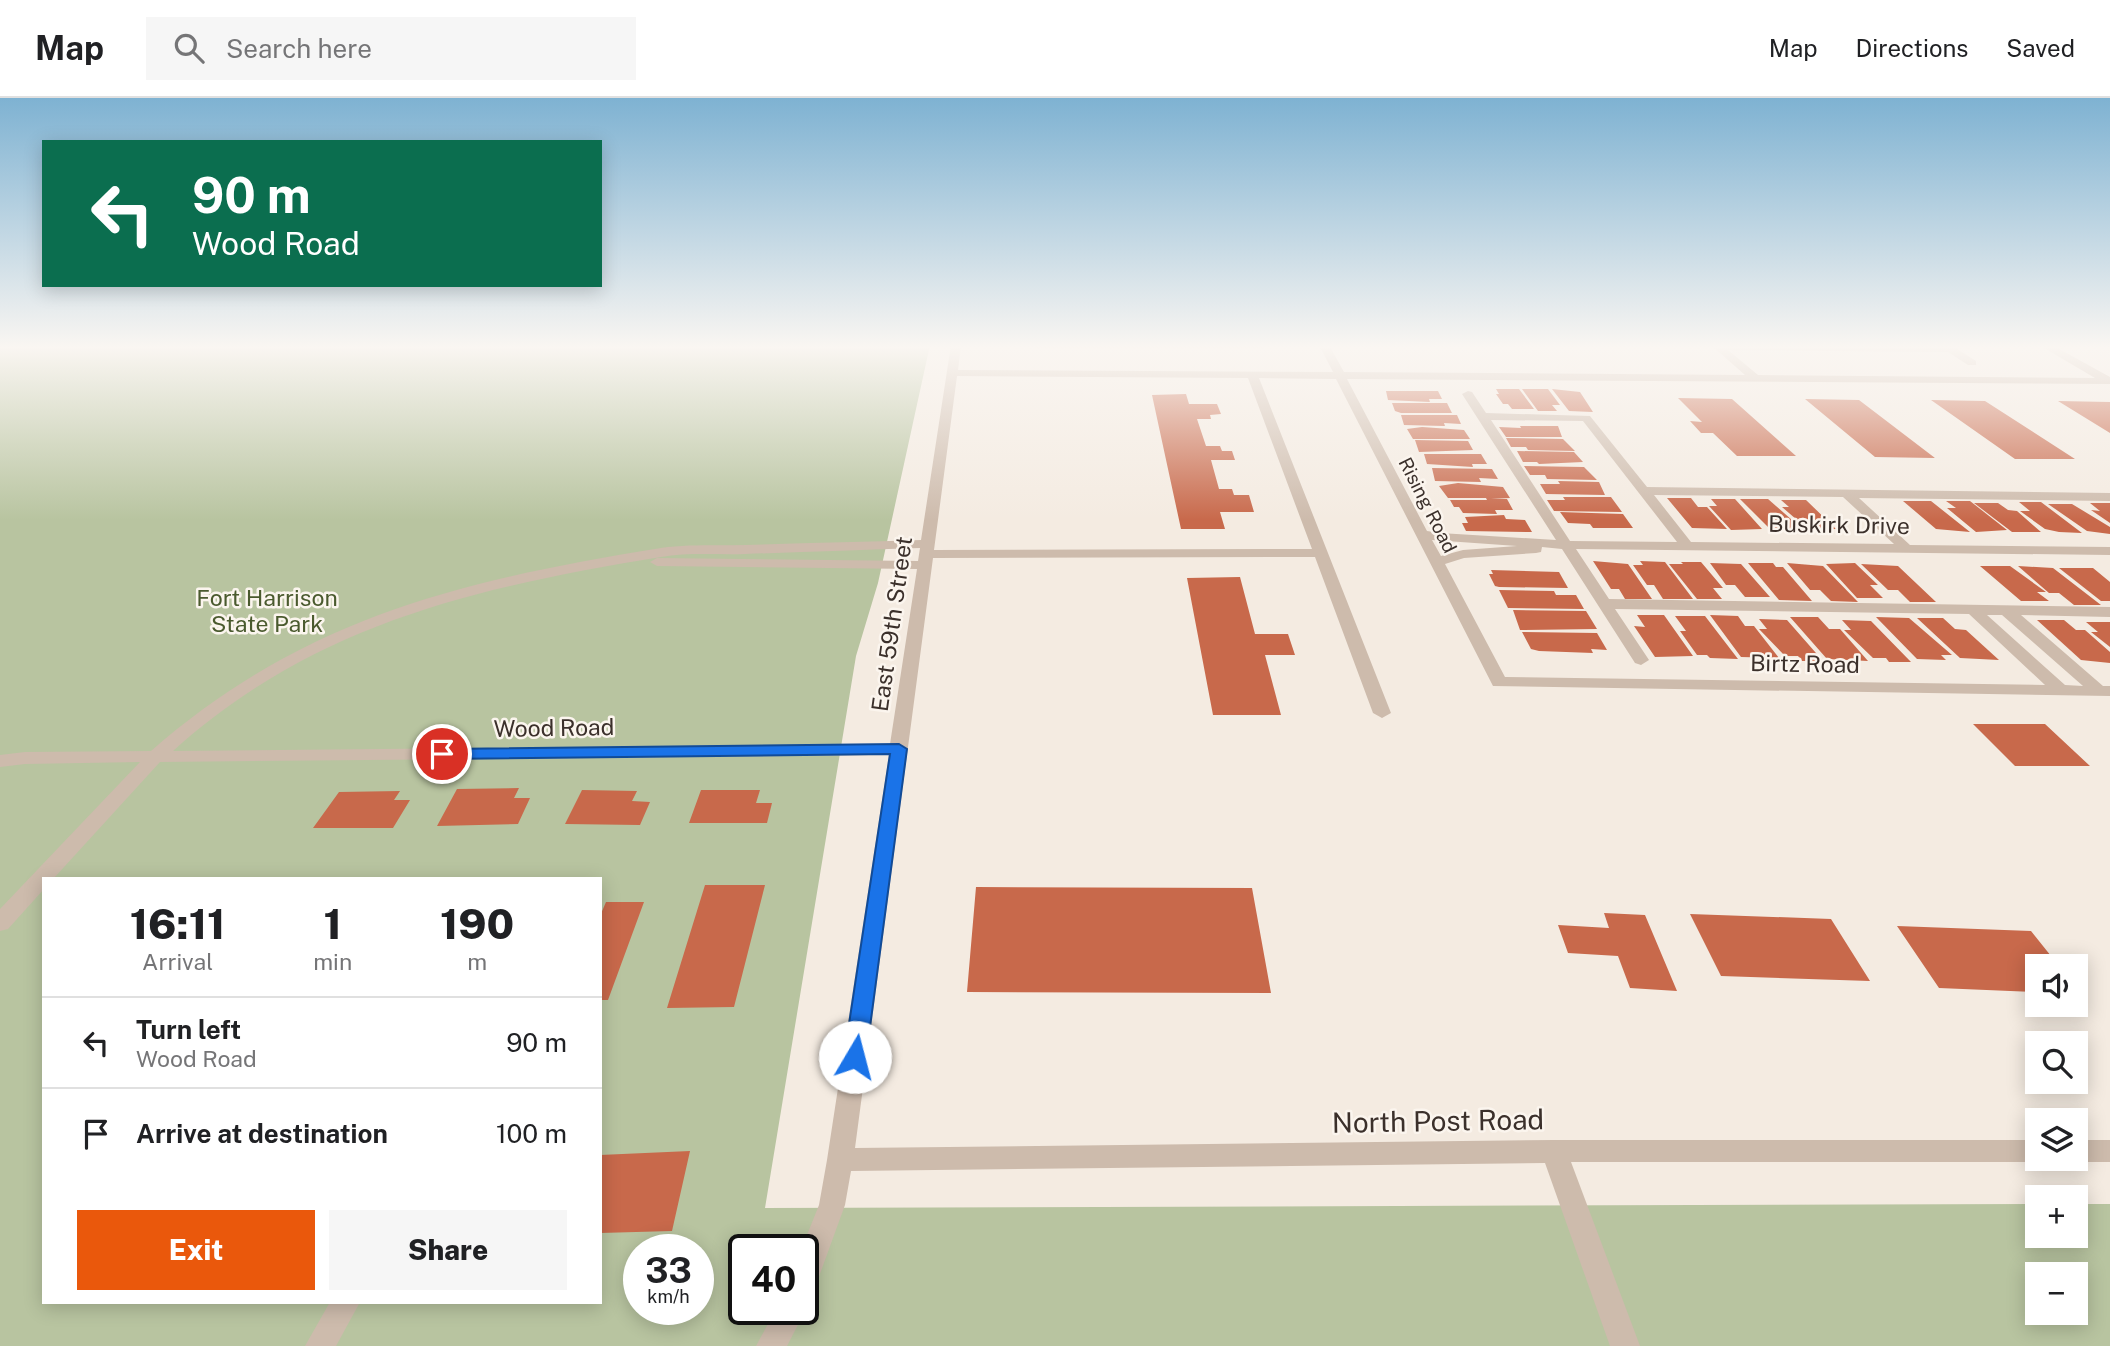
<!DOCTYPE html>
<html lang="en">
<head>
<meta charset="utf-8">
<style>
	body { margin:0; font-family:"Public Sans",sans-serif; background:#f6f6f6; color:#202124; height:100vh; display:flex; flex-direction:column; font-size:26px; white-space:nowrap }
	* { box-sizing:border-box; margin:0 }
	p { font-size:23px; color:#757577 }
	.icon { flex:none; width:38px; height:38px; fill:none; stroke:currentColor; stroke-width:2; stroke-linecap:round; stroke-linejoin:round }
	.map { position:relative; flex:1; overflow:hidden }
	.sheet { position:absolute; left:42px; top:779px; width:560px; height:427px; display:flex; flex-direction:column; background:#fff; border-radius:0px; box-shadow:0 4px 18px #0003 }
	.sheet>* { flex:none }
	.hud { position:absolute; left:42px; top:42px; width:560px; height:147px; border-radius:0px; box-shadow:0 4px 18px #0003; background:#0b6e4f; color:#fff; overflow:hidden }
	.fabs { position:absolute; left:2025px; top:856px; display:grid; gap:14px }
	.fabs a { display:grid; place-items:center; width:63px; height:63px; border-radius:0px; background:#fff; box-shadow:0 4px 18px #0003; font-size:35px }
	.speed { position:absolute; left:623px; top:1136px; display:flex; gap:14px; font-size:35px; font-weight:700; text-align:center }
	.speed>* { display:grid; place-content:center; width:91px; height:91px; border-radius:50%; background:#fff; box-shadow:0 4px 18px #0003; line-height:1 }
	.speed small { font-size:18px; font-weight:400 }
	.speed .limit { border:4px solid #111; border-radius:10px; background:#fff; color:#111 }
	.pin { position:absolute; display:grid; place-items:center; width:60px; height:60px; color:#fff; margin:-30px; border:4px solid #fff; border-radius:50%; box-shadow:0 2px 7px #0007 }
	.me { position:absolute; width:77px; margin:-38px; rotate:8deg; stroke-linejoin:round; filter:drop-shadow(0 0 5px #0008) }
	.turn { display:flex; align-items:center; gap:24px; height:147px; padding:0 35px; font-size:32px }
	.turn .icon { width:91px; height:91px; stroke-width:2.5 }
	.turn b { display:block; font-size:49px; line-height:60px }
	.eta { display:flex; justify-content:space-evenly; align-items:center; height:119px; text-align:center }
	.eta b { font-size:42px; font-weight:800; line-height:49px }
	.action { display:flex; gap:14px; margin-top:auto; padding:14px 35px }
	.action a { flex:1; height:80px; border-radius:0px; background:#ea580c; color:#fff; font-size:28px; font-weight:800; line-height:80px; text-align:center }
	.action a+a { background:#f6f6f6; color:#202124 }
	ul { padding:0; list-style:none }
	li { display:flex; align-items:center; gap:21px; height:91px; padding:0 35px; border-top:2px solid #e0e0e0 }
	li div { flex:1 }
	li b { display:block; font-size:26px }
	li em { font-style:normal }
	header { display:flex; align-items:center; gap:42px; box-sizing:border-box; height:98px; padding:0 35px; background:#fff; border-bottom:2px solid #e0e0e0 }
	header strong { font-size:33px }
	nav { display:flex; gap:38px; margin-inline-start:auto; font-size:24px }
	.search { width:490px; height:63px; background:#f6f6f6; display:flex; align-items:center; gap:18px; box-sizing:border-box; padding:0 24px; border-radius:0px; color:#757577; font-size:26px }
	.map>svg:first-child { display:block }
	.green { fill:#b8c4a0; fill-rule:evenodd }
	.building { fill:#c8694b }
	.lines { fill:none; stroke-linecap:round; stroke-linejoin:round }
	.minor { fill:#cdbbac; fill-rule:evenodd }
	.route { fill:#1a73e8; stroke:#114b97; stroke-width:2 }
	.labels { text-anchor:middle; stroke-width:5; stroke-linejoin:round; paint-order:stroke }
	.far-street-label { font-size:19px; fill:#3b302b; stroke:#fbf5ee }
	.street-label { font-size:23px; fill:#3b302b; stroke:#fbf5ee }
	.park-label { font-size:23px; fill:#4a5a2e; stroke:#fbf5ee }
	.near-street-label { font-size:28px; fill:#3b302b; stroke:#fbf5ee }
</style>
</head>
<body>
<header>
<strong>Map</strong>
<div class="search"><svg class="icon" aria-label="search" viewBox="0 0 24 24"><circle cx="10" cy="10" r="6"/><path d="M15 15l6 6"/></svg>Search here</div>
<nav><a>Map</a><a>Directions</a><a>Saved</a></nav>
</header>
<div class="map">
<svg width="2110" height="1248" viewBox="0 0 2110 1248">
	<rect width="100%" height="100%" fill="#f4ebe1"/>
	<path class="green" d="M0,247H930L878,485L856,558L765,1110L2037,1106V1138H2076V1106H2110V1248H0ZM44,780H600V1204H44ZM639,1152H698V1211H639ZM744,1152H803V1211H744ZM2037,1176H2076V1214H2037Z"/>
	<path class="building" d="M1034,247H1264L1265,250H1034Z
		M1496,291H1519L1534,311H1512L1508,306H1503L1496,296H1499Z
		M1522,291H1548L1560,307H1552L1557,313H1538Z
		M1552,291L1580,294L1593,314L1569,313Z
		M1386,293H1438L1442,301H1429L1430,304L1388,302Z
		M1186,296L1189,306H1217L1221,316L1210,317L1211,321H1197L1206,348H1220L1222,353H1232L1235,362H1211L1219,391H1232L1234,397H1249L1254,414H1220L1225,431H1181L1152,297Z
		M1678,300L1732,301L1796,358H1737L1713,335H1701L1690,323L1702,324Z
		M1805,301L1859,302L1935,360L1875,359Z
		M1931,302L1985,303L2075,361H2015Z
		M2058,303L2110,304V335Z
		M1392,305H1447L1452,315H1401L1395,313Z
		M1401,317H1457L1461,326L1444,325L1445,328L1404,327Z
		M1520,328H1558L1562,339H1506L1499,329L1521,330Z
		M1422,329L1464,332L1470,341H1413L1407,331Z
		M1506,340L1563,341L1575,353L1528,352L1526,349H1511Z
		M1415,342L1468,343L1473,352L1419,354Z
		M1517,353L1574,354L1583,364L1539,366L1537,364H1523Z
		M1424,356H1481L1487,366H1472L1473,369L1427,366Z
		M1524,368L1584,369L1597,382L1547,381L1545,377H1530Z
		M1432,370L1492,371L1498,381L1479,380L1481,384L1435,383Z
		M1558,383L1599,384L1605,397L1546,396L1540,386H1560Z
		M1458,385L1503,389L1510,400L1491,401H1507L1513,412H1495L1497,416L1463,415L1459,409H1454L1450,402H1487L1486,400H1448L1439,388Z
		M1563,399H1611L1622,414L1554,413L1547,402H1565Z
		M1667,400H1691L1698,409H1707L1727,431L1692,430Z
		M1711,401H1735L1762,431L1731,432L1709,408H1717Z
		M1740,401H1768L1800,429H1790L1793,431H1770Z
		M1781,402H1806L1836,431L1812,432L1804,428L1782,409H1789Z
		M1903,403H1931L1970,434L1936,431Z
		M1946,403H1970L2007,432L1976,434L1947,410H1956Z
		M2019,404H2041L2082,435L2059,434L2045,431L2020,413H2030Z
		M1974,405H1998L2008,412L2017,413L2041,434H2012Z
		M2090,405H2110V425L2091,412L2100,413Z
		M2048,406H2072L2110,429V436L2087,433Z
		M1560,414L1623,416L1633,430H1593L1590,426L1568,425Z
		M1504,417L1506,421L1525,422L1532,434L1466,433L1462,425H1468L1465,419Z
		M1593,463L1628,466L1652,501H1625L1619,491H1611Z
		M1640,463L1665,464L1693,501H1663L1654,487H1647L1633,467H1643Z
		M1681,464H1701L1723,490H1713L1722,501H1697L1669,466H1683Z
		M1710,465L1741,466L1770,499H1745L1735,487H1726Z
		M1748,465H1773L1776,469H1783L1812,503L1779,502Z
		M1787,465L1823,468L1858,504L1831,503L1820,492H1810Z
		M1855,465L1878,487H1870L1883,500H1857L1826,466Z
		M1861,466L1898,468L1936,504H1910L1898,492H1888Z
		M1980,468H2010L2046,494H2037L2049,503H2021Z
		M2018,468L2053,470L2101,507H2074L2059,495H2049Z
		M2059,470H2093L2110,484V503H2101Z
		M1491,472L1559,474L1568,490L1499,489L1495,488L1489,476H1493Z
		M1240,479L1255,536H1288L1295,557H1265L1281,617H1213L1187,480Z
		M1499,492L1554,493L1556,497H1576L1584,511L1508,510Z
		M1513,512L1586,513L1597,531L1520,532Z
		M1637,517H1664L1693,558L1655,559L1634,528L1645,529Z
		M1710,517L1738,518L1745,528H1754L1779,560L1741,559Z
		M1675,518H1705L1738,561L1710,560L1707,557H1697L1680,533H1686Z
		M1790,519H1818L1829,531H1840L1868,563L1827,561Z
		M1876,519L1909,520L1952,557H1941L1946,562L1917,561Z
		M1917,520H1943L1955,531L1966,532L1999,562L1960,560Z
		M1759,521L1787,522L1823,563H1802L1798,558H1785L1759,531H1767Z
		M1842,522L1871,523L1911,564H1889L1886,560H1873L1844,532H1851Z
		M2037,522H2064L2076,532H2085L2110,554V565L2081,562Z
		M2086,524H2110V549L2091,534H2098Z
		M1522,534L1597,535L1607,552L1591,551L1593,555L1539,553L1531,551Z
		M1973,626H2045L2090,668H2015Z
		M519,690L514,700H530L518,726L437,728L457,691Z
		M582,692L637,693L632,703L650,704L640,727L565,726Z
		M701,692H760L756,705H772L767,725H689Z
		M400,693L394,702H410L393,730H313L339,694Z
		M705,787H765L734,909L667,910Z
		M976,789L1252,790L1271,895L967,894Z
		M606,804H644L608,902H600V818Z
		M1604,815L1645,817L1677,893L1630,890L1618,858L1568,855L1558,827L1609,830Z
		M1690,816L1831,821L1870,883L1721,878Z
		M1897,828L2031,833L2059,868H2037V894L1939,890Z
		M690,1053L672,1133L600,1135V1057Z"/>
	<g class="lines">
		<path class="minor" d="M951,247H961L958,272L1333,274L1319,247H1329L1344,274L1745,277L1711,247H1951L1976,263V267H1968L1948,254L1728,252L1758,277L2095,280L2039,247H2052L2110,279V286L1347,281L1427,433L1440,435L1556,442L1462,296L1468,293L1472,294L1486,315L1590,318L1647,389L2110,395V403L1859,400L1910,447L2110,449V457L1576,451L1609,501L2110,509V519L2021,517L2103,588H2110V598L1493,588L1336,281L1259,280L1391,615L1382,620L1373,615L1315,459L933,460L855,1050L1554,1042H2037V1060L2046,1061L2037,1064H1571L1640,1248H1610L1545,1065L851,1073L845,1107L817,1184L813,1194L803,1198L801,1152L819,1107L827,1062L889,657L160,664L54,780H44V791L8,831L0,833V811L140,664L25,666L0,669V657L25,654L151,653C306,518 464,482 661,450C688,446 718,448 746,447C804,445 863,444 921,442ZM957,278L1248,280L1312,451L934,452ZM1491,322L1583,323L1677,444L1570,443ZM1654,397L1843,399L1894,446L1691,444ZM1432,442L1517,448L1463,452L1441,458ZM1542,449L1562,451L1635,565L1641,567L1649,562L1615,511L1969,516L2045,587L1505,579L1445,466L1464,460L1536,455L1541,454ZM920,450L918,463L657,460L650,464L657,468L917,471L890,646L173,653C315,525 478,489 661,459C688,454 718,457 745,456C804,454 862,452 920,450ZM1987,517H2002L2083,588L2065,587Z
			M2076,1042H2110V1064H2076L2067,1061L2076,1060Z
			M803,1203L806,1211L787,1248H756L776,1211H803Z
			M330,1204H360L336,1248H305Z"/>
	</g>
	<linearGradient id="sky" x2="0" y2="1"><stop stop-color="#7eb2d2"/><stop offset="0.59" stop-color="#faf6f2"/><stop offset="1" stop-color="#faf6f2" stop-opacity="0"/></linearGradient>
	<rect width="2110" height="422" fill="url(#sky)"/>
	<path class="route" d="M899,646L907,651L866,959L862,966L855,968L847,966L844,959L890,656L442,661L434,656L442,651Z"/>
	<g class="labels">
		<g class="far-street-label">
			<text transform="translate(1428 407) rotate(63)" y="7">Rising Road</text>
		</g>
		<g class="street-label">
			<text transform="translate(1839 427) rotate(1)" y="8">Buskirk Drive</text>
			<text transform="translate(892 526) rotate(-82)" y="8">East 59th Street</text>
			<text transform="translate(1805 566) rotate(1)" y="8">Birtz Road</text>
			<text transform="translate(554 630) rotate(-1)" y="8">Wood Road</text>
		</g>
		<g class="park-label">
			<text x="267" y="508">Fort Harrison<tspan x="267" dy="26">State Park</tspan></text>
		</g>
		<g class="near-street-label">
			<text transform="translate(1438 1023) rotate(-1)" y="10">North Post Road</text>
		</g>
	</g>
</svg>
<div class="fabs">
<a><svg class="icon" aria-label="sound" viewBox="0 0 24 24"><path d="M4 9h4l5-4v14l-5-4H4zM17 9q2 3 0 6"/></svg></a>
<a><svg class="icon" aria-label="search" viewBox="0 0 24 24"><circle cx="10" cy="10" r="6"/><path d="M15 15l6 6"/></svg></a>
<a><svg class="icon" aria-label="layers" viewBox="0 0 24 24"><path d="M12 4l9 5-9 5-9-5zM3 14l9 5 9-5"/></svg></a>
<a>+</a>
<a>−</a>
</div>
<div class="speed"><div>33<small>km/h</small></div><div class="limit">40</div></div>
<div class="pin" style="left:442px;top:656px;background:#d93025"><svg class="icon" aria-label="arrive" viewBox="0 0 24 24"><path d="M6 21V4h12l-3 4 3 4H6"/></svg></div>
<svg class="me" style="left:855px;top:959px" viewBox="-20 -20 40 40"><circle r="19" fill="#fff"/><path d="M0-13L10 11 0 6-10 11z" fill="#1a73e8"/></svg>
<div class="hud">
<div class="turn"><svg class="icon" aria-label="left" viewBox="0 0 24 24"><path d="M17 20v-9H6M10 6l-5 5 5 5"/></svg><div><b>90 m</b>Wood Road</div></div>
</div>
<section class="sheet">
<div class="eta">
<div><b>16:11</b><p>Arrival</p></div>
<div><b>1</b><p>min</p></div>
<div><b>190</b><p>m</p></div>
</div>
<ul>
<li><svg class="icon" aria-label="left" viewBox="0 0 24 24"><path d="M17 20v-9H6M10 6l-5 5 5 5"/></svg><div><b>Turn left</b><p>Wood Road</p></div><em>90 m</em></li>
<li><svg class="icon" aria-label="arrive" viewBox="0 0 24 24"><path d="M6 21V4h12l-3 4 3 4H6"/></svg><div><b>Arrive at destination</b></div><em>100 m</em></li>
</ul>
<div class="action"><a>Exit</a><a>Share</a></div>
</section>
</div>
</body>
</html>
